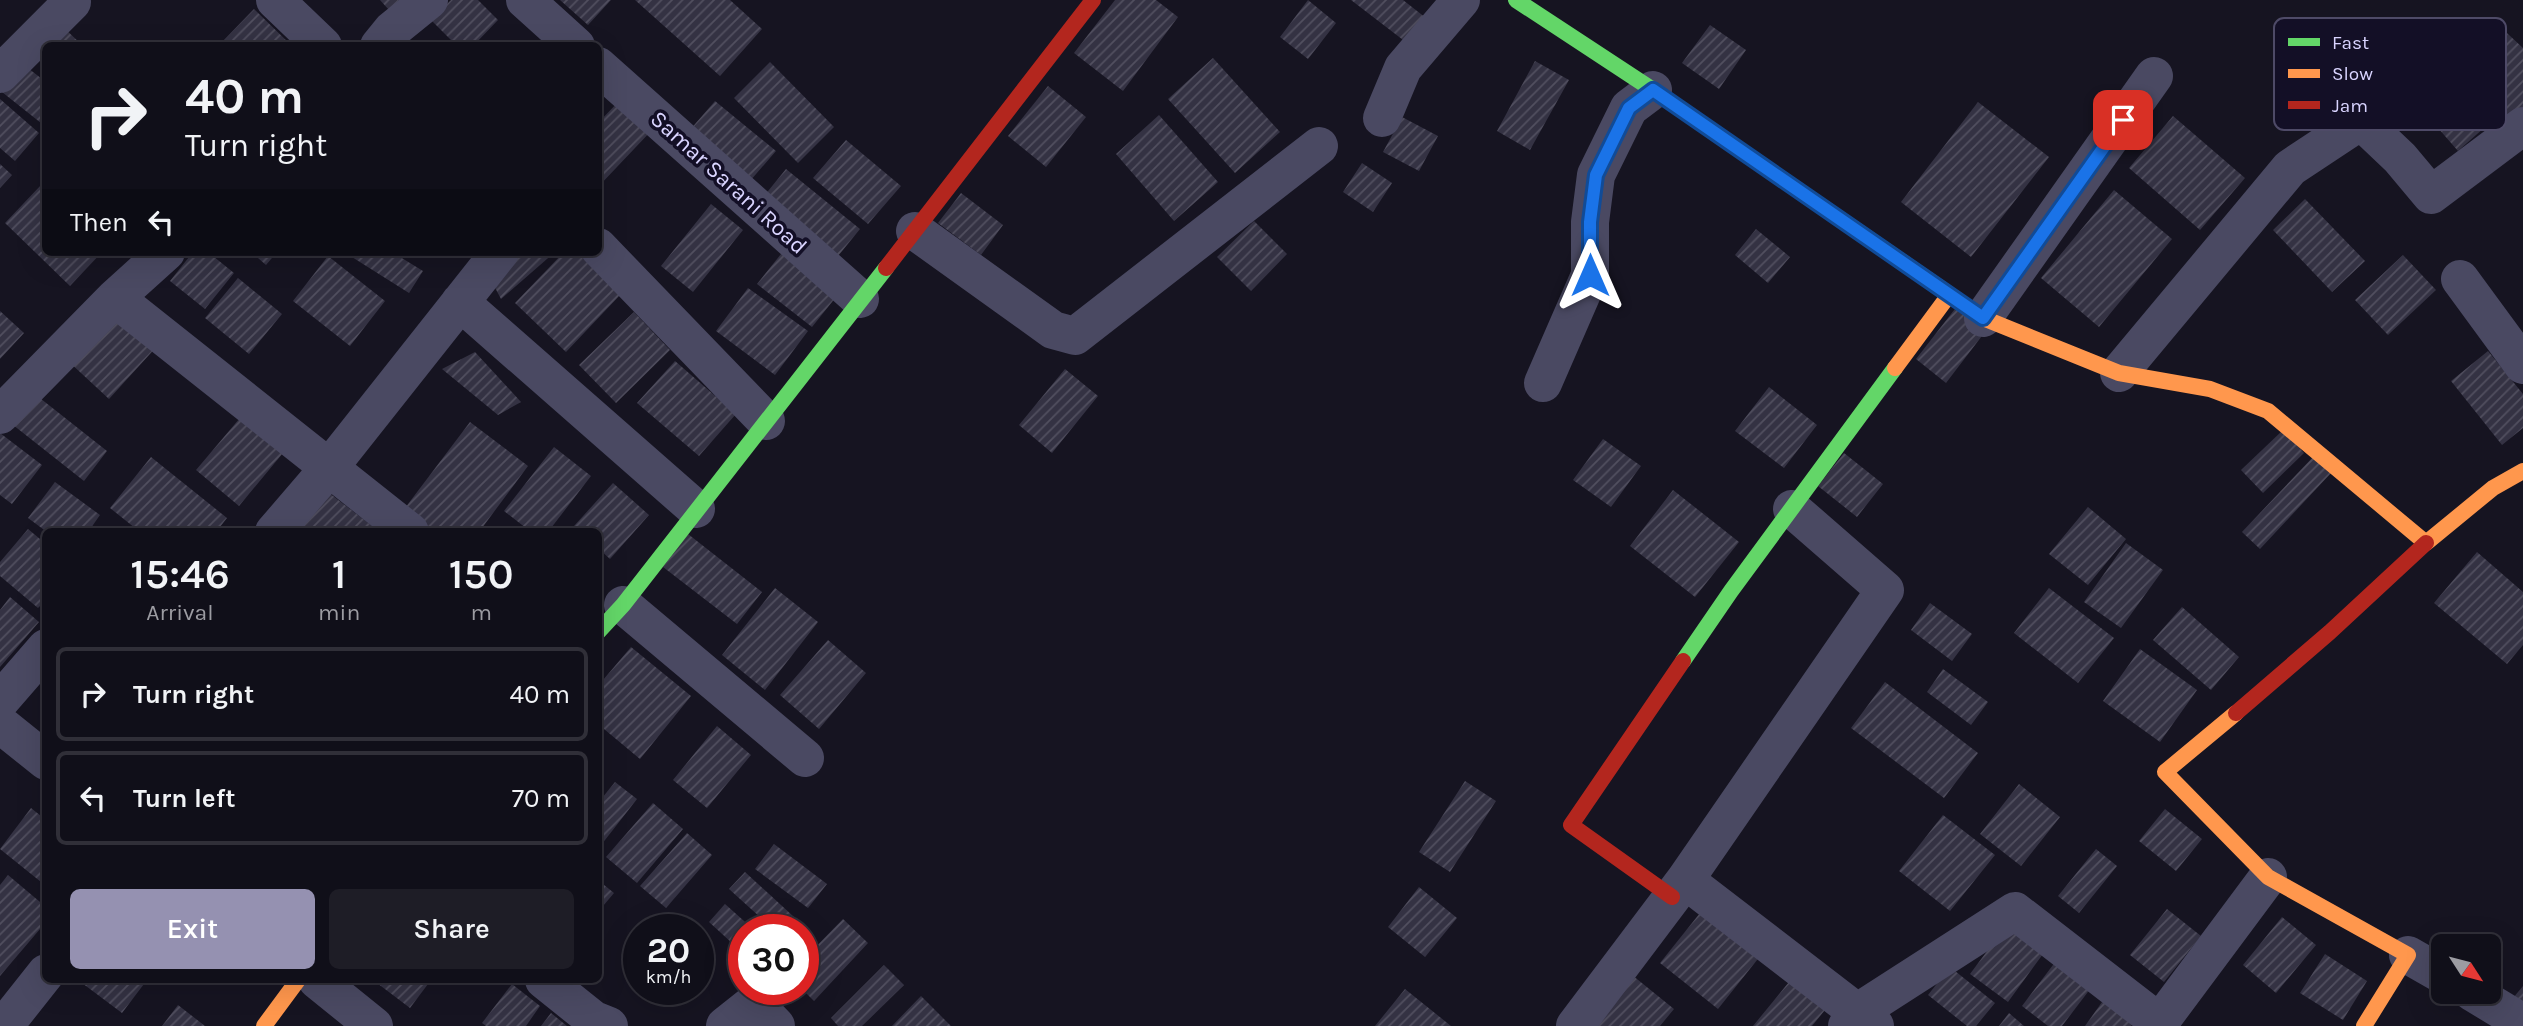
<!DOCTYPE html>
<html lang="en">
<head>
<meta charset="utf-8">
<style>
	body { margin:0; font-family:Karla,sans-serif; background:#1e1d26; color:#f1f3f6; height:100vh; display:flex; flex-direction:column; font-size:26px; white-space:nowrap }
	* { box-sizing:border-box; margin:0 }
	p { font-size:23px; color:#9c9ca2 }
	.icon { flex:none; width:38px; height:38px; fill:none; stroke:currentColor; stroke-width:2; stroke-linecap:round; stroke-linejoin:round }
	.map { position:relative; flex:1; overflow:hidden }
	.drawer { position:absolute; left:42px; top:528px; width:560px; height:455px; display:flex; flex-direction:column; background:#100f19; border-radius:10px; box-shadow:0 7px 28px #0002,0 0 0 2px #302f38 }
	.drawer>* { flex:none }
	.top-card { position:absolute; left:42px; top:42px; width:560px; height:214px; border-radius:10px; box-shadow:0 7px 28px #0002,0 0 0 2px #302f38; background:#100f19; color:#f1f3f6; overflow:hidden }
	.needle { width:46px; rotate:126deg }
	.buttons { position:absolute; left:2431px; top:934px; display:grid; gap:14px }
	.buttons a { display:grid; place-items:center; width:70px; height:70px; border-radius:10px; background:#100f19; box-shadow:0 7px 28px #0002,0 0 0 2px #302f38; font-size:35px }
	.speed { position:absolute; left:623px; top:914px; display:flex; gap:14px; font-size:35px; font-weight:700; text-align:center }
	.speed>* { display:grid; place-content:center; width:91px; height:91px; border-radius:50%; background:#100f19; box-shadow:0 7px 28px #0002,0 0 0 2px #302f38; line-height:1 }
	.speed small { font-size:18px; font-weight:400 }
	.speed .limit { border:10px solid #d22; background:#fff; color:#111 }
	.pin { position:absolute; display:grid; place-items:center; width:60px; height:60px; color:#fff; margin:-30px; border-radius:14px; box-shadow:0 4px 10px #0006 }
	.me { position:absolute; width:77px; margin:-38px; rotate:0deg; stroke-linejoin:round; filter:drop-shadow(0 0 5px #0008) }
	.turn { display:flex; align-items:center; gap:24px; height:147px; padding:0 28px; font-size:32px }
	.turn .icon { width:91px; height:91px; stroke-width:2.5 }
	.turn b { display:block; font-size:49px; line-height:60px }
	.then { display:flex; align-items:center; height:66px; padding:0 28px; background:#0003; gap:14px; font-size:26px }
	.eta { display:flex; justify-content:space-evenly; align-items:center; height:119px; text-align:center }
	.eta b { font-size:42px; font-weight:600; line-height:49px }
	.button { display:flex; gap:14px; margin-top:auto; padding:14px 28px }
	.button a { flex:1; height:80px; border-radius:10px; background:#9591b1; color:#fff; font-size:28px; font-weight:600; line-height:80px; text-align:center }
	.button a+a { background:#1e1d26; color:#f1f3f6 }
	ul { padding:0; list-style:none }
	li { display:flex; align-items:center; gap:21px; height:94px; margin:0 14px 10px; padding:0 14px; border:4px solid #302f38; border-radius:10px }
	li div { flex:1 }
	li b { display:block; font-size:26px }
	li em { font-style:normal }
	.map>svg:first-child { display:block }
	.building { fill:url(#building-hatch) }
	.lines { fill:none; stroke-linecap:round; stroke-linejoin:round }
	.street { stroke:#4a4962; stroke-width:38 }
	.fast { stroke:#63d668; stroke-width:16 }
	.slow { stroke:#ff974d; stroke-width:16 }
	.jam { stroke:#b3261e; stroke-width:16 }
	.route-casing { stroke:#114b97; stroke-width:18 }
	.route { stroke:#1a73e8; stroke-width:12 }
	.labels { text-anchor:middle; stroke-width:7; stroke-linejoin:round; paint-order:stroke }
	.street-label { font-size:23px; fill:#d9d4ff; stroke:#130f26 }
	.key { fill:#130f26; stroke:#4e4a67; stroke-width:2 }
	.key-label { font-size:19px; fill:#d9d4ff }
</style>
</head>
<body>
<div class="map">
<svg width="2523" height="1026" viewBox="0 0 2523 1026">
	<defs>
		<pattern id="building-hatch" width="6" height="6" patternUnits="userSpaceOnUse" patternTransform="scale(1.75)"><rect width="6" height="6" fill="#343243"/><path d="M-1 1l2-2M0 6l6-6M5 7l2-2" fill="none" stroke="#514f5f"/></pattern>
	</defs>
	<rect width="100%" height="100%" fill="#161421"/>
	<path class="building" d="M380,0H399L389,10Z
		M451,0H478L498,20L473,46H457L431,20Z
		M560,0H611L588,25Z
		M635,0H730L762,29L720,76Z
		M1115,0H1156L1178,17L1123,91L1074,53Z
		M1308,0L1336,23L1308,59L1280,37Z
		M1351,0H1403L1426,18L1407,43Z
		M254,9L292,46H227L223,41Z
		M2493,20L2523,48V107L2508,124L2448,68Z
		M61,25L83,46H46V62L35,52Z
		M1710,25L1746,50L1719,89L1682,63Z
		M1213,58L1280,132L1235,173L1168,99Z
		M1535,61L1569,80L1530,150L1497,131Z
		M770,62L834,127L798,163L734,98Z
		M24,65L46,82V127L2,92Z
		M2445,82L2485,127L2458,151L2418,105Z
		M1048,86L1086,117L1046,167L1008,136Z
		M0,99L39,133L15,161L0,148Z
		M621,99L653,129L598,187V123Z
		M715,101L776,151L750,181L689,131Z
		M1978,102L2049,157L1971,257L1901,202Z
		M1159,115L1218,182L1174,221L1116,154Z
		M2173,116L2245,178L2200,230L2129,168Z
		M1402,117L1438,136L1419,171L1383,152Z
		M846,140L901,186L868,224L813,178Z
		M1362,163L1392,183L1373,212L1343,192Z
		M0,164L12,175L0,188Z
		M786,169L860,229L834,261L760,201Z
		M41,185L46,189V252H102L70,286L5,223Z
		M2114,190L2172,239L2099,327L2041,278Z
		M961,193L1003,225L981,255L938,223Z
		M2305,199L2365,261L2332,292L2273,230Z
		M711,204L743,230L693,292L661,266Z
		M1254,221L1287,254L1251,291L1217,257Z
		M1756,229L1790,257L1768,283L1735,255Z
		M785,249L840,292L812,327L757,284Z
		M193,252H208L234,273L205,309L170,281Z
		M251,252H277L266,265Z
		M344,252H392L423,271L409,293Z
		M517,252H555L501,299L491,280Z
		M564,252H576L621,294L566,352L515,303Z
		M2403,255L2436,290L2388,335L2355,300Z
		M328,256L385,301L350,346L293,301Z
		M238,278L282,314L249,354L205,318Z
		M748,288L808,331L775,375L716,331Z
		M116,305L159,344L109,399L67,360Z
		M1958,305L1988,328L1946,383L1916,359Z
		M0,311L24,333L0,359Z
		M634,312L670,350L616,403L579,365Z
		M2488,351L2523,394V428L2502,445L2451,381Z
		M475,352L521,402L498,415L442,369Z
		M675,361L736,414L699,456L637,403Z
		M1065,369L1098,396L1052,453L1019,425Z
		M1769,387L1817,425L1784,468L1735,431Z
		M31,391L107,451L84,481L8,421Z
		M240,418L283,453L239,506L196,470Z
		M470,422L528,466L479,532H427L402,512Z
		M2283,430L2304,453L2263,493L2241,470Z
		M0,433L42,465L12,504L0,495Z
		M1603,439L1641,466L1611,507L1573,480Z
		M554,447L591,476L548,532H531L504,511Z
		M1844,453L1883,484L1857,517L1818,486Z
		M151,457L227,518L216,532H140L110,508Z
		M2313,457L2331,473L2260,549L2242,532Z
		M55,482L100,515L88,532H47L28,518Z
		M613,483L649,515L610,559L598,548V532H581L574,526Z
		M324,489L380,532H292Z
		M1673,490L1739,542L1695,597L1630,546Z
		M2088,507L2126,539L2088,585L2049,554Z
		M28,529L46,544V600L38,608L0,576V562Z
		M688,534L762,592L737,624L663,567Z
		M2126,543L2163,570L2121,628L2084,602Z
		M2477,552L2523,592V645L2507,664L2434,603Z
		M775,588L818,622L765,690L722,655Z
		M2049,588L2114,638L2078,683L2014,633Z
		M10,597L39,622L0,667V610Z
		M1930,603L1972,634L1952,661L1911,630Z
		M2182,607L2239,657L2211,690L2153,640Z
		M828,640L866,673L819,729L780,695Z
		M631,647L691,696L640,759L598,724V686Z
		M2140,649L2197,690L2160,742L2103,701Z
		M1943,669L1988,702L1971,725L1927,692Z
		M1885,682L1978,753L1944,798L1851,728Z
		M717,726L751,755L707,808L673,780Z
		M1465,781L1496,801L1450,872L1419,852Z
		M615,782L637,799L598,849V803Z
		M2019,784L2060,817L2021,866L1980,834Z
		M653,803L683,829L637,883L606,857Z
		M31,808L46,820V886L0,849Z
		M2165,809L2202,839L2176,871L2139,841Z
		M1943,815L1995,855L1950,911L1899,871Z
		M687,833L712,855L666,908L640,886Z
		M774,844L827,884L808,908L755,869Z
		M2096,849L2117,866L2079,913L2058,896Z
		M745,872L794,917L783,929H773L729,889Z
		M8,875L46,907V922L0,976V885Z
		M598,880L614,893L598,912Z
		M1419,887L1457,918L1425,957L1388,927Z
		M725,904L753,929H744V954L709,922Z
		M1704,908L1761,955L1718,1009L1660,963Z
		M2167,909L2201,936L2164,982L2130,955Z
		M2282,917L2316,945L2276,993L2243,965Z
		M843,919L868,943L814,1001L803,990V960Z
		M2005,927L2043,954L2008,1002L1970,974Z
		M2062,953L2097,980L2062,1026H2048L2022,1006Z
		M2325,954L2367,981L2343,1020L2300,993Z
		M884,965L904,985L862,1026H838L831,1018Z
		M1950,967L1995,1003L1976,1026H1967L1928,995Z
		M1632,975L1674,1009L1660,1026H1594Z
		M1793,977L1829,1005L1812,1026H1753Z
		M78,980H147L122,1013Z
		M373,980H431L410,1008Z
		M512,984L540,1006L526,1026H486L482,1023Z
		M2523,986V1007L2513,998Z
		M1405,989L1451,1026H1375Z
		M2107,995L2138,1017L2131,1026H2085Z
		M921,996L951,1026H892Z
		M178,1005L205,1026H162Z
		M551,1013L567,1026H541Z
		M2009,1013L2024,1026H1999Z"/>
	<g class="lines">
		<path class="street" d="M275,0L323,46
			M525,0L576,46
			M379,46L392,30L429,0
			M598,66L860,299
			M0,74L72,2
			M1382,118L1403,68L1461,0
			M915,231L1053,330L1075,336L1319,146
			M598,247L766,421
			M166,252L115,298L410,532
			M2460,279L2523,365
			M460,302L696,509
			M1983,318L2154,76
			M2119,373L2290,168L2361,121L2400,158L2431,195L2523,126
			M1543,383L1590,275V222L1596,175L1629,108L1653,90
			M0,415L115,298
			M1792,509L1885,590L1685,880L1875,1026
			M274,532L329,468L500,252
			M623,605L805,758
			M0,701L46,648
			M0,724L46,761
			M2408,955L2443,975
			M317,980L374,1026
			M544,980L594,1020L609,1026
			M2472,992L2523,1023
			M4,1026L46,973
			M725,1026L754,1003L776,1026
			M1575,1026L1685,880
			M1847,1026L1858,1012L2015,911L2160,1023
			M2157,1026L2268,877"/>
		<path class="fast" d="M1516,0L1653,90L1939,287
			M598,632L623,605L886,268
			M1683,661L1731,591L1895,368"/>
		<path class="slow" d="M1939,287L1983,318L2119,373L2210,389L2268,411L2426,543L2493,488L2523,471
			M1895,368L1949,295
			M2236,713L2165,772L2268,877L2408,955L2364,1026
			M264,1026L298,980"/>
		<path class="jam" d="M886,268L1093,0
			M2236,713L2330,632L2426,543
			M1672,897L1571,825L1683,661"/>
	</g>
	<g class="lines">
		<g class="route-casing">
			<path id="route" d="M1590,275V222L1596,175L1629,108L1653,90L1983,318L2123,120"/>
		</g>
		<use href="#route" class="route"/>
	</g>
	<g class="labels">
		<g class="street-label">
			<text transform="translate(729 182) rotate(42)" y="8">Samar Sarani Road</text>
		</g>
	</g>
	<rect x="2274" y="18" width="232" height="112" rx="10" class="key"/>
	<rect x="2288" y="38" width="32" height="8" fill="#63d668"/>
	<rect x="2288" y="69" width="32" height="9" fill="#ff974d"/>
	<rect x="2288" y="101" width="32" height="8" fill="#b3261e"/>
	<g class="key-label">
		<text x="2332" y="49">Fast</text>
		<text x="2332" y="80">Slow</text>
		<text x="2332" y="112">Jam</text>
	</g>
</svg>
<div class="buttons">
<a><svg class="needle" viewBox="-14 -14 28 28"><path d="M0-13l5 13h-10z" fill="#e53935"/><path d="M0 13l5-13h-10z" fill="#9c9ca2"/></svg></a>
</div>
<div class="speed"><div>20<small>km/h</small></div><div class="limit">30</div></div>
<div class="pin" style="left:2123px;top:120px;background:#d93025"><svg class="icon" aria-label="arrive" viewBox="0 0 24 24"><path d="M6 21V4h12l-3 4 3 4H6"/></svg></div>
<svg class="me" style="left:1590px;top:275px" viewBox="-20 -20 40 40"><path d="M0-17L14 15 0 8-14 15z" fill="#1a73e8" stroke="#fff" stroke-width="4"/></svg>
<div class="top-card">
<div class="turn"><svg class="icon" aria-label="right" viewBox="0 0 24 24"><path d="M7 20v-9h11M14 6l5 5-5 5"/></svg><div><b>40 m</b>Turn right</div></div>
<div class="then">Then<svg class="icon" aria-label="left" viewBox="0 0 24 24"><path d="M17 20v-9H6M10 6l-5 5 5 5"/></svg></div>
</div>
<section class="drawer">
<div class="eta">
<div><b>15:46</b><p>Arrival</p></div>
<div><b>1</b><p>min</p></div>
<div><b>150</b><p>m</p></div>
</div>
<ul>
<li><svg class="icon" aria-label="right" viewBox="0 0 24 24"><path d="M7 20v-9h11M14 6l5 5-5 5"/></svg><div><b>Turn right</b></div><em>40 m</em></li>
<li><svg class="icon" aria-label="left" viewBox="0 0 24 24"><path d="M17 20v-9H6M10 6l-5 5 5 5"/></svg><div><b>Turn left</b></div><em>70 m</em></li>
</ul>
<div class="button"><a>Exit</a><a>Share</a></div>
</section>
</div>
</body>
</html>
